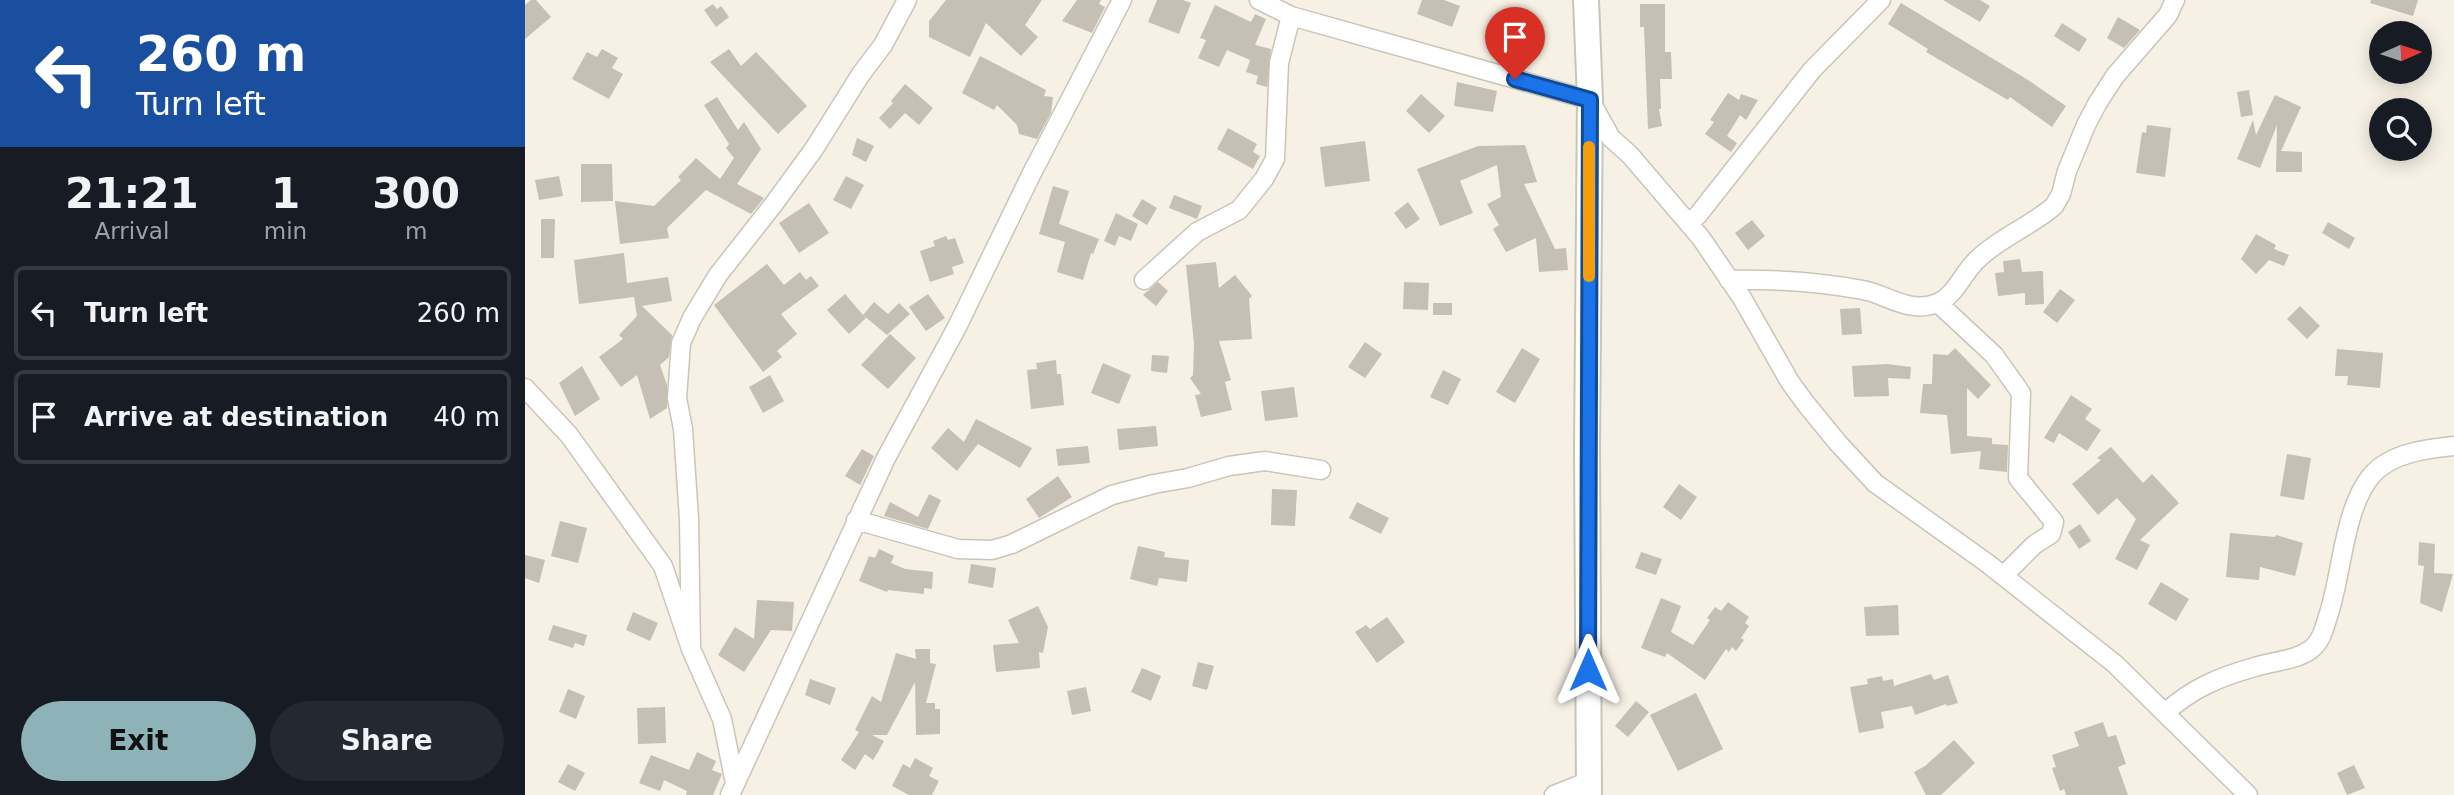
<!DOCTYPE html>
<html lang="en">
<head>
<meta charset="utf-8">
<style>
	body { margin:0; font-family:"DejaVu Sans",sans-serif; background:#242831; color:#f1f3f6; height:100vh; display:flex; flex-direction:column; font-size:26px; white-space:nowrap }
	* { box-sizing:border-box; margin:0 }
	p { font-size:23px; color:#9ea1a6 }
	.icon { flex:none; width:38px; height:38px; fill:none; stroke:currentColor; stroke-width:2; stroke-linecap:round; stroke-linejoin:round }
	.map { position:relative; flex:1; overflow:hidden }
	.side { display:flex; flex-direction:column; background:#171b24; width:525px }
	.side>* { flex:none }
	.top-card { background:#1a4fa0; color:#fff; overflow:hidden }
	.needle { width:46px; rotate:87deg }
	.fabs { position:absolute; left:1844px; top:21px; display:grid; gap:14px }
	.fabs a { display:grid; place-items:center; width:63px; height:63px; border-radius:50%; background:#171b24; box-shadow:0 4px 18px #0003; font-size:35px }
	.pin { position:absolute; display:grid; place-items:center; width:60px; height:60px; color:#fff; margin:-72px -30px; border-radius:50% 50% 50% 0; rotate:-45deg; box-shadow:0 0 7px #0007 }
	.pin .icon { rotate:45deg }
	.me { position:absolute; width:77px; margin:-38px; rotate:0deg; stroke-linejoin:round; filter:drop-shadow(0 0 5px #0008) }
	.turn { display:flex; align-items:center; gap:24px; height:147px; padding:0 21px; font-size:32px }
	.turn .icon { width:91px; height:91px; stroke-width:2.5 }
	.turn b { display:block; font-size:49px; line-height:60px }
	.eta { display:flex; justify-content:space-evenly; align-items:center; height:119px; text-align:center }
	.eta b { font-size:42px; font-weight:700; line-height:49px }
	.action { display:flex; gap:14px; margin-top:auto; padding:14px 21px }
	.action a { flex:1; height:80px; border-radius:42px; background:#8db2b7; color:#111; font-size:28px; font-weight:700; line-height:80px; text-align:center }
	.action a+a { background:#242831; color:#f1f3f6 }
	ul { padding:0; list-style:none }
	li { display:flex; align-items:center; gap:21px; height:94px; margin:0 14px 10px; padding:0 7px; border:4px solid #363941; border-radius:10px }
	li div { flex:1 }
	li b { display:block; font-size:26px }
	li em { font-style:normal }
	main { display:flex; flex:1; min-height:0 }
	.map>svg:first-child { display:block }
	.building { fill:#c5bfb4 }
	.lines { fill:none; stroke-linecap:round; stroke-linejoin:round }
	.street-casing { stroke:#cac4b9; stroke-width:21 }
	.secondary-casing { stroke:#cac4b9; stroke-width:28 }
	.street { stroke:#fff; stroke-width:18 }
	.secondary { stroke:#fff; stroke-width:24 }
	.route-casing { stroke:#114b97; stroke-width:18 }
	.route { stroke:#1a73e8; stroke-width:12 }
	.slow { stroke:#f59e0b; stroke-width:12 }
</style>
</head>
<body>
<main>
<section class="side">
<div class="top-card">
<div class="turn"><svg class="icon" aria-label="left" viewBox="0 0 24 24"><path d="M17 20v-9H6M10 6l-5 5 5 5"/></svg><div><b>260 m</b>Turn left</div></div>
</div>
<div class="eta">
<div><b>21:21</b><p>Arrival</p></div>
<div><b>1</b><p>min</p></div>
<div><b>300</b><p>m</p></div>
</div>
<ul>
<li><svg class="icon" aria-label="left" viewBox="0 0 24 24"><path d="M17 20v-9H6M10 6l-5 5 5 5"/></svg><div><b>Turn left</b></div><em>260 m</em></li>
<li><svg class="icon" aria-label="arrive" viewBox="0 0 24 24"><path d="M6 21V4h12l-3 4 3 4H6"/></svg><div><b>Arrive at destination</b></div><em>40 m</em></li>
</ul>
<div class="action"><a>Exit</a><a>Share</a></div>
</section>
<div class="map">
<svg width="1929" height="795" viewBox="0 0 1929 795">
	<rect width="100%" height="100%" fill="#f7f1e5"/>
	<path class="building" d="M6,0H11L26,17L0,39V5Z
		M421,0H517L500,25L513,37L496,56L461,23L445,57L404,37V21Z
		M552,0H576L574,4L580,7L567,33L537,21Z
		M632,0H658L666,3L654,34L623,22Z
		M897,0H919L935,6L927,27L892,14Z
		M1418,0H1455L1465,6L1455,22Z
		M1846,0H1893L1888,16L1845,3Z
		M1376,3L1503,80L1541,106L1527,127L1485,97L1483,100L1401,52L1403,49L1363,24Z
		M188,4L192,9L196,6L204,17L191,27L179,10Z
		M1115,4H1140V52H1146L1147,79H1135L1136,109H1134L1137,126L1123,129L1119,27H1115Z
		M690,5L726,22L730,14L741,19L730,45L746,49L742,87L731,84L733,76L721,72L725,60L702,50L694,67L673,58L681,40L675,38Z
		M1593,17L1615,30L1599,48L1582,38Z
		M1537,23L1562,39L1554,52L1529,36Z
		M77,49L93,58L87,68L98,74L84,99L47,79L62,52L72,57Z
		M204,49L216,66L231,52L282,106L253,134L185,62Z
		M455,56L521,90L519,96L528,97L526,113L512,139L494,134L492,125L472,105L469,110L437,93Z
		M932,82L972,91L968,112L929,106Z
		M380,84L408,108L394,125L380,113L365,129L354,118L368,103L366,101Z
		M1724,90L1728,115L1716,117L1712,92Z
		M1203,93L1214,100L1216,94L1233,100L1221,120L1215,115L1202,136L1212,143L1206,152L1180,134L1189,122L1185,120Z
		M896,94L920,116L904,133L881,111Z
		M1750,95L1776,107L1756,151L1777,152V172H1751L1752,125L1735,168L1712,159L1728,120L1731,135Z
		M192,97L213,130L219,122L236,149L212,184L239,198L226,214L181,190L142,228L144,238L95,244L90,201L129,206L156,180L153,177L171,158L195,179L209,158L201,148L204,144L179,105Z
		M1622,125L1646,128L1640,177L1611,173L1617,132L1621,133Z
		M703,128L732,144L728,152L735,156L728,169L692,149Z
		M332,138L349,146L341,162L327,155Z
		M840,141L845,181L800,187L795,147Z
		M1000,145L1012,182L999,184L1030,249L1041,248L1043,270L1014,272L1011,238L981,252L968,229L974,225L962,204L976,197L972,165L935,181L948,213L915,226L892,169L953,146Z
		M56,164H87L88,201L56,202Z
		M34,176L38,196L14,200L10,180Z
		M321,176L339,185L326,209L308,200Z
		M528,186L544,191L534,224L574,239L568,254L566,253L558,280L532,272L540,242L514,234Z
		M649,195L677,206L672,219L644,208Z
		M617,199L632,208L622,225L607,216Z
		M883,202L895,219L881,229L869,213Z
		M284,203L304,233L274,253L254,223Z
		M591,213L613,224L606,241L594,236L590,246L579,241Z
		M16,219H30L29,258H16Z
		M1227,220L1240,236L1223,250L1210,233Z
		M1803,222L1830,238L1824,249L1797,233Z
		M1731,234L1751,245L1749,249L1764,255L1759,266L1744,260L1731,274L1716,259Z
		M421,236L423,240L430,238L439,263L427,267L429,274L405,282L395,251L410,246L408,241Z
		M99,253L102,283L143,277L147,301L117,306L147,335L144,357L135,365L142,385V408L125,419L112,375L96,387L74,357L98,339L94,335L112,316L109,297L54,304L49,260Z
		M1495,259L1497,272L1518,271L1519,304L1500,305V293L1473,296L1470,273L1479,272L1478,261Z
		M691,262L694,288L710,275L727,296L724,299L727,339L694,341L706,380L700,382L707,410L676,417L670,395L676,394L665,378L668,375L669,344L661,265Z
		M242,264L259,285L275,272L281,280L286,276L294,286L256,314L272,334L252,351L257,357L238,372L189,305Z
		M633,282L643,291L631,306L618,295Z
		M879,282L904,283L903,310L878,309Z
		M1535,289L1550,300L1532,323L1518,312Z
		M320,294L338,315L349,302L363,314L374,303L385,314L362,335L338,315L341,318L324,334L302,310Z
		M403,294L420,318L401,331L384,307Z
		M908,303H927V315H908Z
		M1775,306L1795,326L1782,339L1762,319Z
		M1335,308L1337,334L1317,335L1315,309Z
		M365,334L391,358L363,389L336,365Z
		M840,342L857,354L840,378L823,367Z
		M997,348L1015,359L990,403L971,392Z
		M1430,348L1466,385L1453,399L1442,388V436L1467,438V444L1483,445L1482,472L1454,469L1456,451L1426,454L1422,415L1395,413L1398,384H1407L1408,354L1423,355Z
		M1812,349L1858,353L1855,388L1822,385L1823,376H1810Z
		M627,355L644,356L642,373L626,371Z
		M531,360L532,374H536L539,405L506,409L502,370L512,369L511,363Z
		M578,363L606,375L594,404L566,393Z
		M1362,364L1386,367L1385,379L1363,378L1364,396L1329,397L1327,366Z
		M57,366L75,399L50,416L34,383Z
		M918,370L936,379L923,405L905,397Z
		M245,375L259,401L238,413L224,387Z
		M769,387L773,417L740,421L736,391Z
		M1546,395L1567,409L1560,419L1576,430L1562,451L1534,433L1529,443L1519,438Z
		M451,419L507,448L495,468L453,444L432,471L406,448L423,428L439,442Z
		M631,426L633,446L594,450L592,429Z
		M563,446L565,463L533,466L531,449Z
		M1586,447L1618,483L1627,474L1654,503L1615,540L1625,545L1612,570L1590,559L1611,519L1592,498L1573,515L1547,484L1576,460L1572,458Z
		M337,449L349,456L335,485L320,476Z
		M1762,454L1786,458L1779,500L1755,496Z
		M533,476L547,497L514,518L501,499Z
		M1154,484L1172,497L1156,520L1138,507Z
		M747,489L772,490L770,526L746,525Z
		M404,494L416,500L403,529L359,516L365,502L393,517Z
		M832,502L864,518L856,534L824,518Z
		M35,521L62,528L53,563L26,556Z
		M1555,524L1566,541L1554,549L1543,532Z
		M1705,533L1750,537L1751,535L1778,543L1770,576L1735,567L1734,580L1701,577Z
		M1894,542L1910,544L1909,573L1928,574L1917,612L1895,603L1899,566L1893,565Z
		M613,546L640,552L639,557L664,560L662,582L634,578L632,586L605,579Z
		M354,549L369,556L366,563L380,569L408,572L407,589L399,588V594L363,590L362,592L334,581L344,556L350,558Z
		M1116,552L1137,559L1131,575L1110,568Z
		M0,555L20,560L14,583L0,578Z
		M446,564L471,568L468,588L443,583Z
		M1636,582L1664,599L1651,621L1623,604Z
		M1136,598L1156,606L1146,632L1168,645L1185,620L1182,618L1190,607L1196,611L1203,602L1224,617L1220,623L1224,626L1216,638L1219,640L1211,651L1207,647L1204,652L1201,649L1180,680L1142,653L1140,657L1116,648Z
		M232,600L269,602L267,631L246,630L219,672L193,655L210,627L229,639Z
		M1373,605L1374,635L1341,636L1339,607Z
		M513,606L523,627L518,653L514,652L515,668L471,672L468,645L494,643L483,620Z
		M108,612L133,623L125,641L101,630Z
		M862,617L880,642L852,663L830,632L841,625L845,629Z
		M28,625L62,635L59,646L50,643L48,648L23,640Z
		M390,649H405V663L411,664L401,703H410V709H415V734L391,735L390,682L362,735H347L359,741L353,752L348,760L340,754L330,770L316,760L334,732L330,730L347,696L356,702L371,653L391,659Z
		M673,662L689,666L682,690L667,686Z
		M617,668L636,676L626,701L606,692Z
		M1406,674L1409,680L1423,675L1433,703L1422,706L1421,704L1390,715L1387,706L1356,712L1359,728L1334,733L1325,687L1343,684L1342,679L1357,676L1358,681L1368,679L1369,686Z
		M285,679L311,688L305,705L280,695Z
		M561,687L566,711L547,715L542,691Z
		M43,689L60,696L51,719L34,712Z
		M1171,693L1198,749L1153,771L1125,715Z
		M1111,701L1124,712L1103,737L1090,726Z
		M140,707L141,743L113,744L112,708Z
		M1578,722L1583,737L1591,735L1601,764L1593,767L1603,795H1541L1539,789L1535,791L1527,768L1531,767L1527,755L1554,746L1549,732Z
		M1429,740L1450,763L1416,795H1401L1389,772L1400,766Z
		M172,752L191,761L187,770L197,774L188,795H161L162,791L139,780L135,791L114,783L126,755L164,770Z
		M390,758L408,768L404,776L414,781L407,795H384L367,786L378,764L385,768Z
		M43,764L60,773L50,791L33,782Z
		M1829,765L1840,788L1822,795L1812,773Z"/>
	<g class="lines">
		<g class="street-casing">
			<path id="street" d="M734,0L766,16L1065,100L1086,138L1105,155L1176,238L1217,298L1265,382L1281,404L1313,443L1350,483L1462,563L1590,664L1723,795
				M1164,223L1173,215L1287,70L1356,0
				M619,280L672,232L714,210L739,179L750,159L754,63L766,16
				M1204,280C1249,279 1294,282 1338,290C1363,295 1383,313 1410,304C1431,297 1438,271 1454,258C1476,237 1506,226 1529,206L1536,194L1542,171L1561,125L1572,104L1590,76L1643,15L1650,0
				M1413,303L1469,355L1496,393L1493,478L1529,522L1526,534L1509,545L1478,576
				M0,388L44,435L138,566L166,649L197,719L210,783
				M331,520L433,549L467,550L487,544L587,495L629,484L663,478L704,466L740,461L796,470
				M166,649L164,519L158,429L152,398L156,343L167,318L193,275L248,205L289,149L336,74L358,45L382,0
				M1641,712C1668,688 1694,677 1730,667C1748,661 1769,661 1785,650C1797,642 1800,625 1804,613C1817,573 1819,509 1846,476C1865,453 1901,449 1929,446
				M205,795L361,458L432,327L507,173L597,0
				M1029,795L1064,781"/>
		</g>
		<g class="secondary-casing">
			<path id="secondary" d="M1061,0L1065,100L1062,448L1064,795"/>
		</g>
		<use href="#street" class="street"/>
		<use href="#secondary" class="secondary"/>
	</g>
	<g class="lines">
		<g class="route-casing">
			<path id="route" d="M990,79L1065,100L1063,670"/>
		</g>
		<use href="#route" class="route"/>
		<path class="slow" d="M1064,276V147"/>
	</g>
</svg>
<div class="fabs">
<a><svg class="needle" viewBox="-14 -14 28 28"><path d="M0-13l5 13h-10z" fill="#e53935"/><path d="M0 13l5-13h-10z" fill="#9ea1a6"/></svg></a>
<a><svg class="icon" aria-label="search" viewBox="0 0 24 24"><circle cx="10" cy="10" r="6"/><path d="M15 15l6 6"/></svg></a>
</div>
<div class="pin" style="left:990px;top:79px;background:#d93025"><svg class="icon" aria-label="arrive" viewBox="0 0 24 24"><path d="M6 21V4h12l-3 4 3 4H6"/></svg></div>
<svg class="me" style="left:1063px;top:670px" viewBox="-20 -20 40 40"><path d="M0-17L14 15 0 8-14 15z" fill="#1a73e8" stroke="#fff" stroke-width="4"/></svg>
</div>
</main>
</body>
</html>
